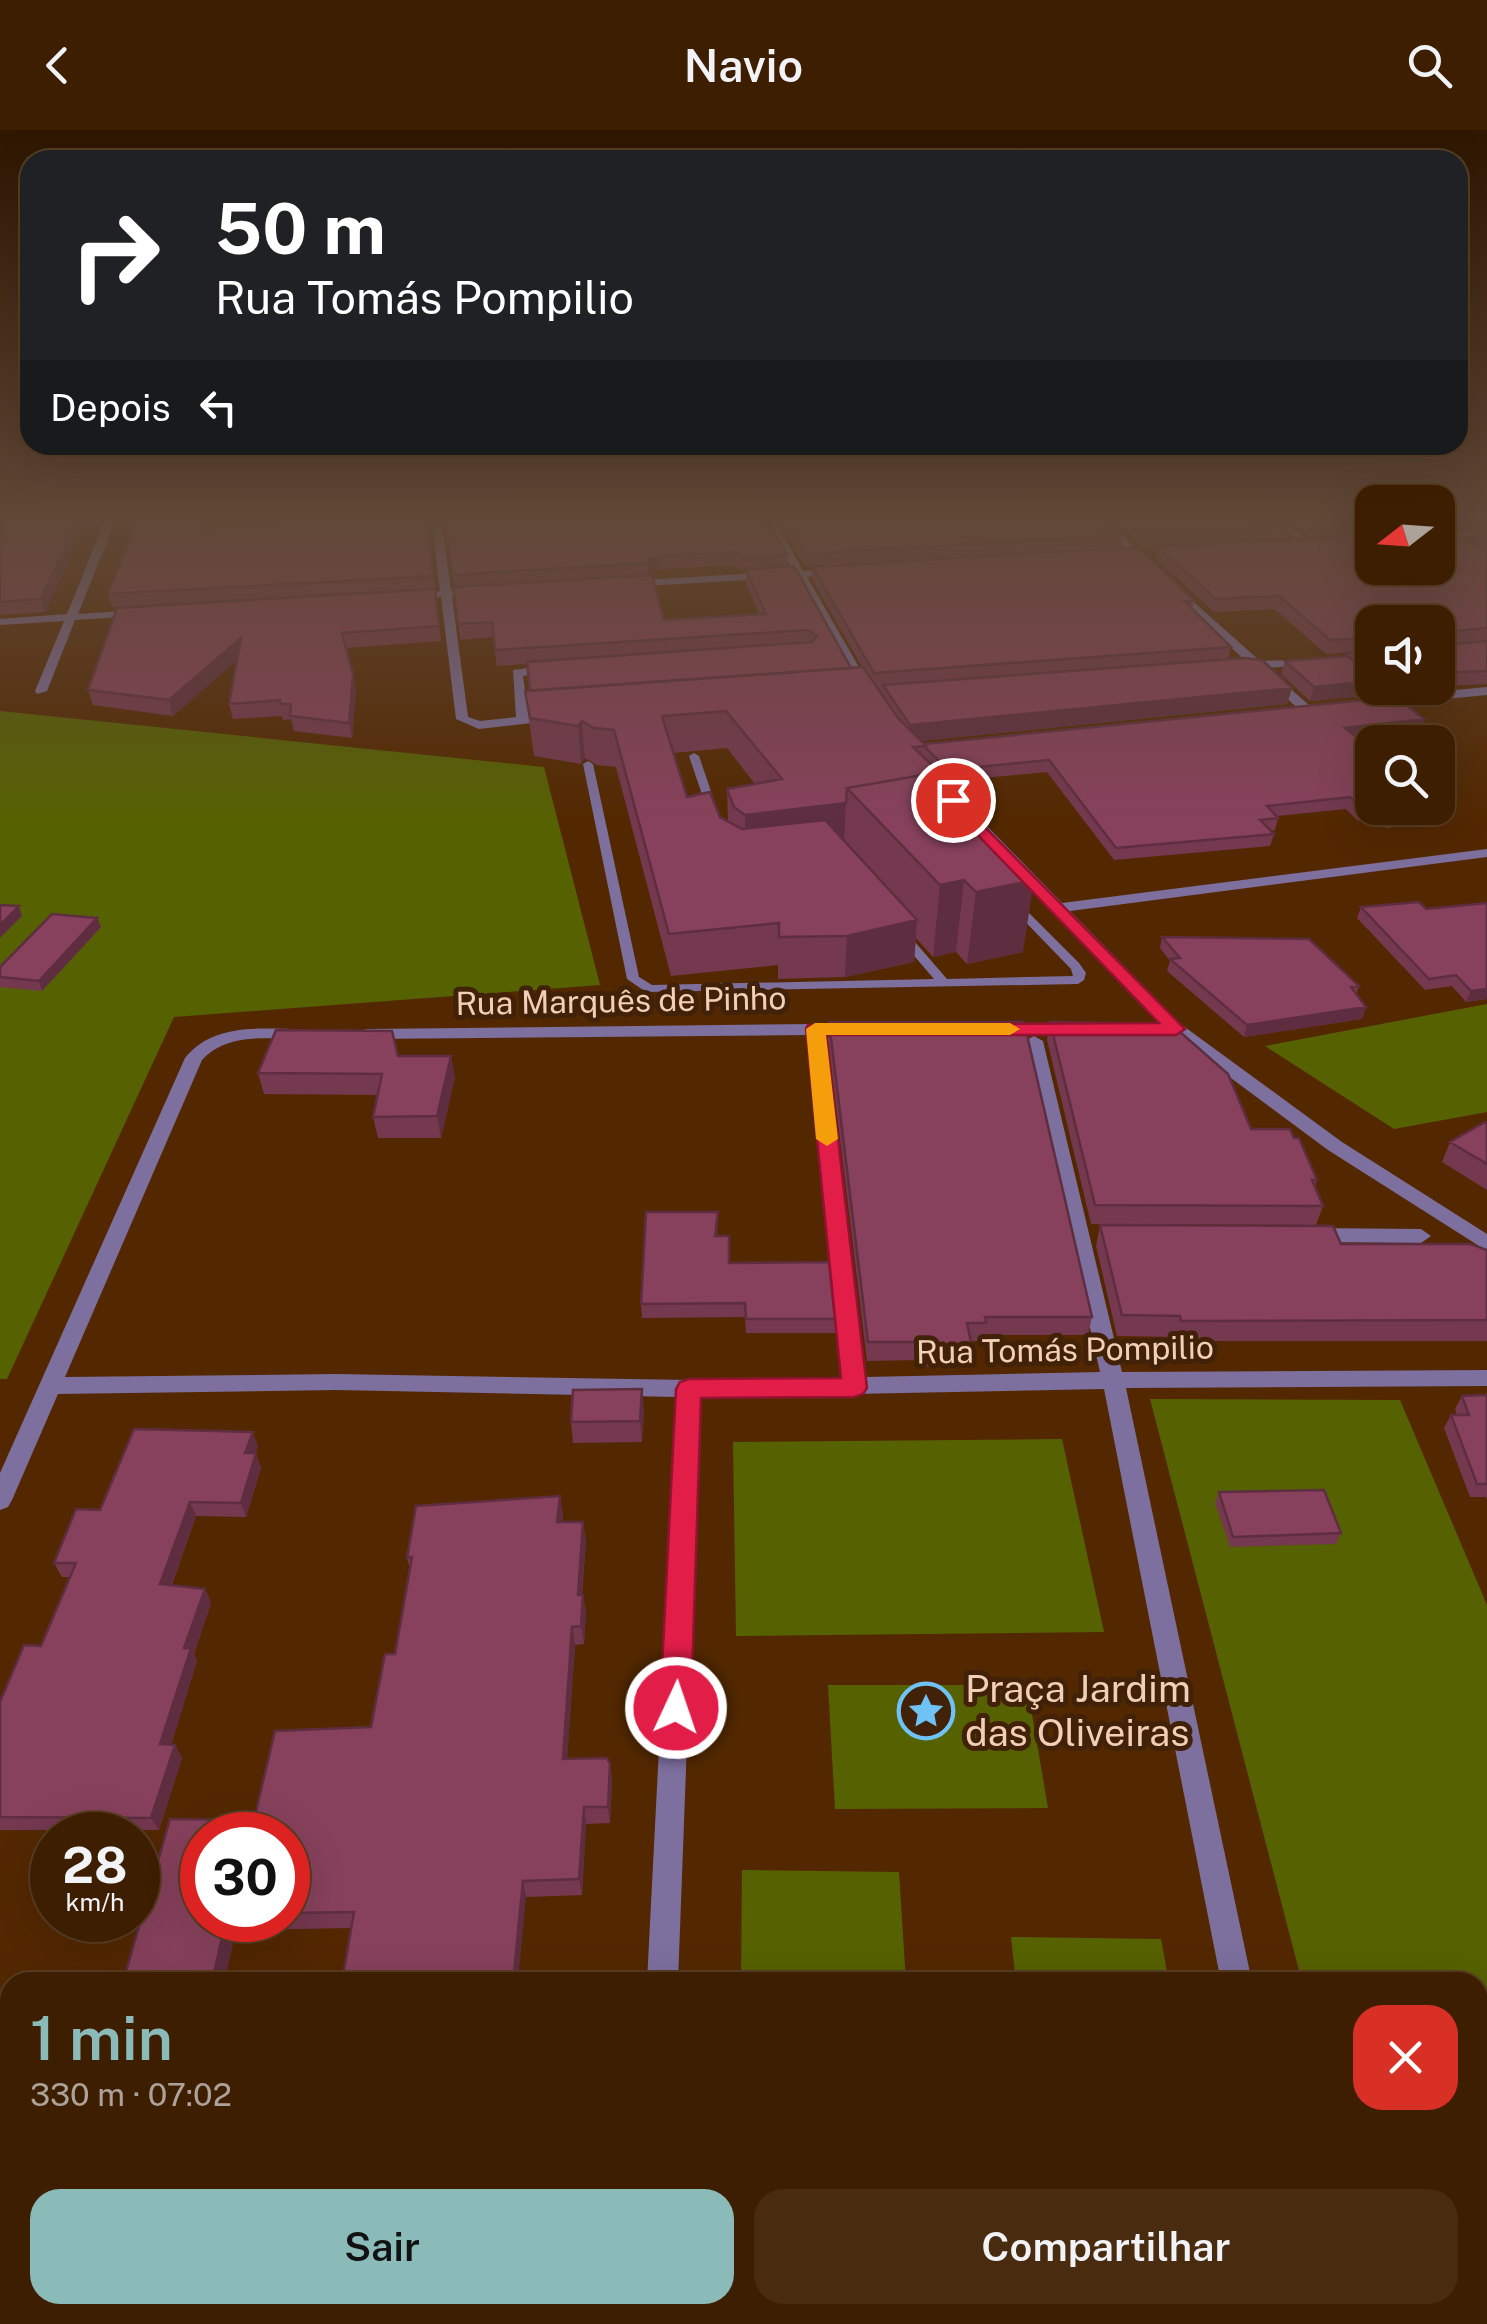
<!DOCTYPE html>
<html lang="pt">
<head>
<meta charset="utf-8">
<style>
	body { margin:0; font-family:"Public Sans",sans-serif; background:#492b0f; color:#f1f3f6; height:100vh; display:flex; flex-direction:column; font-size:38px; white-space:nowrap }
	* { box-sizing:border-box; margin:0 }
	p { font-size:32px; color:#ada299 }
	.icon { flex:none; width:55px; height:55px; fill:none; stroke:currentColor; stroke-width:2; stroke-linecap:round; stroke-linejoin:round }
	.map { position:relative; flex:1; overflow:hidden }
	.sheet { position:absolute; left:0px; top:1842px; width:1488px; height:352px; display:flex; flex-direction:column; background:#3e1e00; border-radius:30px 30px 0 0; box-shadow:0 10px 40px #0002,0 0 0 2px #573c22 }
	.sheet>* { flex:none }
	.hud { position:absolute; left:20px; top:20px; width:1448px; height:305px; border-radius:30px; box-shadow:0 10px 40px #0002,0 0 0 2px #573c22; background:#202124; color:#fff; overflow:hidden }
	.needle { width:65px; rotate:253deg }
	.tools { position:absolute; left:1355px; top:355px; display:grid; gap:20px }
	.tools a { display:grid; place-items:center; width:100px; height:100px; border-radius:20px; background:#3e1e00; box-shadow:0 10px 40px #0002,0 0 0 2px #573c22; font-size:50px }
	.speed { position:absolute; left:30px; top:1682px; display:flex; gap:20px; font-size:50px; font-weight:700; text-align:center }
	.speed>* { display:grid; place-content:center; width:130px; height:130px; border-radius:50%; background:#3e1e00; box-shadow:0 10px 40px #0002,0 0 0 2px #573c22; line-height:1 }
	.speed small { font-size:25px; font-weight:400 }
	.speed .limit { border:15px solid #d22; background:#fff; color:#111 }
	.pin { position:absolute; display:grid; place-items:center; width:85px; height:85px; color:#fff; margin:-42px; border:5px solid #fff; border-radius:50%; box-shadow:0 2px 10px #0007 }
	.me { position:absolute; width:110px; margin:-55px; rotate:3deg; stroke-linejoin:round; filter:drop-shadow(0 0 8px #0008) }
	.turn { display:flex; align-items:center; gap:35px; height:210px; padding:0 30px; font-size:45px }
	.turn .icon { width:130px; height:130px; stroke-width:2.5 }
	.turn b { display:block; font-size:70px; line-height:85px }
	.then { display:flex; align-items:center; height:95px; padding:0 30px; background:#0003; gap:20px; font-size:38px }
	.round { display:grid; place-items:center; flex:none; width:105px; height:105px; border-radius:30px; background:#492b0f }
	.head { display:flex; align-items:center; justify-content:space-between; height:170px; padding:0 30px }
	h1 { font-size:60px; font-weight:600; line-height:75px; color:#8bbbb9 }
	.primary-button { display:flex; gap:20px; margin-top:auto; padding:20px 30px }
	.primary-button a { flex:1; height:115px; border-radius:30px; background:#8bbbb9; color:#111; font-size:40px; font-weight:600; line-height:115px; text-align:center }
	.primary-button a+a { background:#492b0f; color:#f1f3f6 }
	header { display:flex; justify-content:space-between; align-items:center; height:130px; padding:0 30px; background:#3e1e00; font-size:45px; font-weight:600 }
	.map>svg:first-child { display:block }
	.green { fill:#566101 }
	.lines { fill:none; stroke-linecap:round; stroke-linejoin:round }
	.service { fill:#7d6f9e; fill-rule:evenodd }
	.minor { fill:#7d6f9e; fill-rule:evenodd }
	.tertiary { fill:#7d6f9e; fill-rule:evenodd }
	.wall { fill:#74384f; fill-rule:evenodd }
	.shaded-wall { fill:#5e2e40 }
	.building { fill:#87415c; stroke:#5e2e40; stroke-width:2.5 }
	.route { fill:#e11d48; stroke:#92132f; stroke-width:2.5 }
	.slow { fill:#f59e0b }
	.labels { text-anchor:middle; stroke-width:10; stroke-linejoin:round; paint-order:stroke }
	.street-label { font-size:32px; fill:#f2d0b7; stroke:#412208 }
	.near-poi-label { font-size:38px; fill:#f2d0b7; stroke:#412208; text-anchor:start }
</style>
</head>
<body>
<header><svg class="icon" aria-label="back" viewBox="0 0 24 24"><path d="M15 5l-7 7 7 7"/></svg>Navio<svg class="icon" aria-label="search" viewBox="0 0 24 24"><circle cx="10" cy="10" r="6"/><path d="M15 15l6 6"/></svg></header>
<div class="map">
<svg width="1487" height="2194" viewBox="0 0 1487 2194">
	<rect width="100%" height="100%" fill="#532800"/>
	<path class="green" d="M0,581L544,637L600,855L174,887L7,1249H0Z
		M1487,874V982L1394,999L1265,916Z
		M1150,1269L1400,1270L1487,1475V2098H1478V1852H1302Z
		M1062,1309L1104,1502L736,1506L733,1312Z
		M828,1555H1027L1048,1678L835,1679Z
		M742,1740L899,1742L906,1852H741Z
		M1011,1807L1161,1809L1169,1852H1016Z"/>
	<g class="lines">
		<path class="service" d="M694,623L699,626L717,679L716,681L707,679L689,626Z
			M588,631L593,634L639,847L652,855L934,849L898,807L904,803L908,804L947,849L1073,846L1071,839L1011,777V773H1019L1079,833L1086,843L1084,850L1078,854L646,862L627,849L583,634Z"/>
		<path class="minor" d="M107,386H117L78,484L138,480L144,483L138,486L75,490L47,561L37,564L35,561L64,491L0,495V489L67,484Z
			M431,386H441L451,460L477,459L482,462L452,467L468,587L480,591L516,587L513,540L555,534L561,538L559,541L523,546L529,586L557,584V590L479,599L456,589L441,467L411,469L406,466L440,461Z
			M762,386H772L803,441L836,439L841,442L807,447L871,558L869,561L859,558L797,447L626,457L621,454L626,451L793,441Z
			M1093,386H1104L1153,435V439H1145Z
			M1265,386H1276L1312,413L1303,415Z
			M1487,399V405L1438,408V402Z
			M1170,458H1178L1260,531L1315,529L1317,531L1311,535L1267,538L1310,576V582H1302L1254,539H1236V533L1247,532L1170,462Z
			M1487,557V565L1372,576L1366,572L1372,568Z
			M931,649H941L1062,773L1487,719V727L1070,781L1182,895L1342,1012L1487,1104V1121L1328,1020L1170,903L931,655Z
			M815,894H852L861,899L852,904H824L865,1247L1100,1242L1025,911L1034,906L1043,911L1122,1242L1487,1240V1256L1126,1258L1252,1852H1221L1104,1259L700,1267L678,1852H647L677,1267L336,1260L58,1264L12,1370L8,1377L0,1380V1343L185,928C214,892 261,899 302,899L311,904L302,909C267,909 228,902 202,930L65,1247L336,1244L689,1250L843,1247L807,905L366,909L357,904L366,899Z
			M1001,894H1072L1081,899L1072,904L995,903L992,899L995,895Z
			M1310,1098L1421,1099L1431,1106L1421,1113L1310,1112L1300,1105Z
			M1487,2161V2194L1465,2193L1462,2185H1478V2162Z
			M0,2169H10V2185H1223L1219,2194H0Z"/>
		<path class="tertiary" d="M126,386H184L57,396L52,393Z"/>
	</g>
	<path class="wall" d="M0,386H49L0,389Z
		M139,386H213L209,399L428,386L435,458L112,477L108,464Z
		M445,386L787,425V437L851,538L862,537L812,449L813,437L1194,470L1192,479L1231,517L1228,529L1292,558L1287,574L921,611L924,614L1424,589L1420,601L1357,608L1372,678H1438L1445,680L1440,692L1386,698L1377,689L1358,691L1346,679L1277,686L1278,688L1275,700L1270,701L1274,704L1270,716L1114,730L1047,642L950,651L953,673L1023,822L967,834L956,822L933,827L916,808L914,832L845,847L778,849V835L671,846L616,637L597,635L585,628L581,634L534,626L525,561H530L527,534L497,536L493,507L460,510ZM737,435L740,440H746V454L759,484L664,490L648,441L661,439ZM727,618L755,654L727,659L728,691L687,667L674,623Z
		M776,386H1102L1122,405L1120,418L805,436Z
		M1110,386H1278L1290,396L1287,408L1142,416Z
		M1282,386H1372V438L1438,386H1487V421L1470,409L1474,397L1482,396L1450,397L1442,393L1443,397L1487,422V554L1438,556V492H1372V558H1415L1376,559L1375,565L1310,571L1281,544L1285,531L1344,527L1345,523L1372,521L1326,524L1275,479L1214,482L1156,429L1158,417L1372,404V402L1310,406Z
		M0,389L83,398L45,482L0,485Z
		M435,459L441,511L346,518L356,560L352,608L294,601L291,589L283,590L282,586L233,589L229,574L238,529L173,586L93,575L88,560Z
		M1361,777L1426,779L1487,869L1466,872L1452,856L1425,860L1357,788Z
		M97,788L101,797L42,861L0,857V837Z
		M1162,807L1359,856L1356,864L1366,877L1362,889L1244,907L1167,841L1170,831L1160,818Z
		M829,892L1092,1187L1088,1205H984L983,1211H970L972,1217L969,1235L920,1237L919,1230L867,1231L828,910Z
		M1050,892L1251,999L1294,1008L1317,1050L1315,1056L1323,1076L1316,1095L1091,1094L1047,910Z
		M398,926L455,947L441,1008H378L373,987L378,965L264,964L258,943Z
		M1487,994V1060L1442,1032L1450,1012Z
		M718,1082L717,1106L729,1133L835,1189V1203H746L745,1187L642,1188L641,1174Z
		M1100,1095L1341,1114L1487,1120V1211H1175L1174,1207L1117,1206L1096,1116Z
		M1487,1265V1370L1486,1367H1470L1444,1298L1451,1285H1457L1455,1279L1462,1266Z
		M644,1280L642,1312L573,1313L571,1292Z
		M258,1316L255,1323L261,1338L246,1387L196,1386L172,1455L205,1459L211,1473L194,1524L197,1531L171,1615H175L182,1628L159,1700H0V1572L41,1516L70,1447H62L54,1433L100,1380Z
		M1219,1362L1341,1403L1336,1414L1230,1417L1215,1373Z
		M563,1385L562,1392L586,1410L582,1465H583L586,1483L584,1514L575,1515L567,1629L610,1634L612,1651L610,1693L586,1694L582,1765L526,1767L351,1798L236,1800L224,1852H123L254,1690L371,1597L395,1524L410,1439L407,1428ZM288,1705V1790H202Z
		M0,1932H10V2081H0Z"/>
	<path class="shaded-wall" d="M79,386L83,398L45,482L41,469Z
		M207,386H213L205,412L202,399Z
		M661,426V439L648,441L647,429Z
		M241,508L245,523L173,586L169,570Z
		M353,544L356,560L352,608L349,593Z
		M1372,551V558H1377L1375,565L1310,571L1314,557Z
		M1292,558L1287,574L909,612L910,595Z
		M1424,589L1420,601L1342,609L1345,598Z
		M582,591L585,628L581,634L578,596Z
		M954,656L950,695L859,671Z
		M846,673L844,712L745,724V685Z
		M1361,678L1372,677L1380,678L1377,689L1358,691Z
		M964,750L956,822L933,827L940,755Z
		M1034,750L1023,822L967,834L976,762Z
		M19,776L22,786L0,808V795Z
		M97,788L101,797L42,861L39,851Z
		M917,790L914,832L845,847L847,806Z
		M1487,859V869L1466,872L1471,861Z
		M1366,877L1362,889L1244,907L1247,895Z
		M451,926L455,947L441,1008L437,986Z
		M642,1259L644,1280L642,1312L640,1291Z
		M253,1302L258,1316L250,1338L245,1323Z
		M256,1323L261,1338L246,1387L241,1373Z
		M560,1366L563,1385L560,1410L557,1392Z
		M190,1372L196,1386L167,1468L160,1454Z
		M583,1392L586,1410L580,1483L578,1465Z
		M205,1459L211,1473L194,1524L197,1531L167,1628L160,1614L184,1518Z
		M583,1465L586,1483L584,1514L581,1496Z
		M572,1497L575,1515L566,1645L563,1629Z
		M175,1615L182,1628L159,1700L151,1688Z
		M610,1634L612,1651L610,1693L608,1677Z
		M584,1677L586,1694L582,1765L579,1749Z
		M523,1751L526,1767L518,1852H513Z
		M226,1790H230L236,1800L224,1852H212Z"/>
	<path class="building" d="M79,386L41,469L0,472V389Z
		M139,386H207L202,399L270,396L273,386H427L433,446L108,464Z
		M445,386H765L787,425L740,428L737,422L661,426L647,429L648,433L452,445Z
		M784,386H1102L1122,405L805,424Z
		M1125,386H1278L1290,396L1145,404Z
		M1302,386H1372V390L1313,394Z
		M1438,386L1443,397L1487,422V498L1442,502L1439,506L1443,515L1487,511V541L1438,543V492H1372V508L1330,510L1279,466L1216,469L1158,417L1372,404V438H1438Z
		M1487,396V406L1474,397Z
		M1137,417L1194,470L1184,471L1231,517L874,543L813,437Z
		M794,436L851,538L530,561L527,532L812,512L817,506L807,500L495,520L492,492L458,494L453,457L652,445L664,490L766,484L746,439Z
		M435,459L439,496L342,503L353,544L349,593L290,586L291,574H280V570L229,574L241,508L169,570L88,560L117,478Z
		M1372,521V551L1314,557L1285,531L1348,526L1364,539L1345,523Z
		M1245,528L1262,530L1292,558L910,595L883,555Z
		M863,537L898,588L926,616L913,617L954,656L937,659L922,645L847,658L846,673L745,685L734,677L727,659L782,649L726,581L662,586L687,667L710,662L720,687L742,699L825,690L917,790L847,806L779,807V793L669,804L614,600L594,598L582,591L578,596L530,588L525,561Z
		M1396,567L1424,589L1345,598L1372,620V677L1361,678L1350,667L1267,676L1278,688L1260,690L1274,704L1116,718L1049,630L948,640L926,618L924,614Z
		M922,645L1034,750L976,762L964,750L940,755L847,658Z
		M1438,674L1445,680L1390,686L1382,678H1438Z
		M1419,772L1426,779L1487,773V859L1471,861L1456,845L1429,849L1361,777Z
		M0,775L19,776L0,795Z
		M52,784L97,788L39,851L0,847V837Z
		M1162,807L1309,809L1359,856L1351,857L1366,877L1247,895L1170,829L1180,828Z
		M829,892H1024L1092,1187H985L986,1193H967L972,1217L922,1218V1212H868Z
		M1050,892L1171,894L1228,944L1251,999H1290L1294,1008H1299L1317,1050H1312L1323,1076L1095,1075Z
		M276,900L392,901L398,926H451L437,986L373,987L382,944L258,943Z
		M1485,992L1487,994V1034L1450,1012Z
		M646,1082H718L715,1106H729V1133L829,1132L835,1189H746L745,1173L641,1174Z
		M1100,1095L1333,1096L1341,1114H1470L1487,1120V1190L1181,1191L1180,1186L1122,1185Z
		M642,1259L640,1291L571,1292L573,1260Z
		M1487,1265V1354H1477L1451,1285H1469L1462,1266Z
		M134,1299L253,1302L245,1323H256L241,1373L190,1372L160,1454L205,1459L184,1518H191L160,1614L175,1615L151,1688L0,1687V1572L24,1515L41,1516L76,1433H54L76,1379L100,1380Z
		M1324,1360L1341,1403L1233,1407L1219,1362Z
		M560,1366L557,1392H583L578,1465H583L581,1496L572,1497L563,1629L607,1628L610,1634L608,1677H584L579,1749L523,1751L513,1852H342L354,1782L288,1783V1705H202V1790H226L212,1852H123L170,1689L254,1690L275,1601L371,1597L385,1524H395L412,1427L407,1428L416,1376Z
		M0,1932H10V2069H0Z"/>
	<linearGradient id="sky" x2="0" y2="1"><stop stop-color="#2e1600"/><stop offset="0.56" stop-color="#604837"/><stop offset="1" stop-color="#604837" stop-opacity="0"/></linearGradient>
	<rect width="1487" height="693" fill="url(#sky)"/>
	<path class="route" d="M953,665L1185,899L1176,905H826L867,1258L863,1264L854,1267L701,1268L691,1578L687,1588L676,1592L665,1588L660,1578L676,1259L680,1252L689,1249L841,1248L806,899L808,895L1159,893L947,673L945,670Z"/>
	<path class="slow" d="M815,893H1010L1020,899L1010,905H826L838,1009L827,1016L816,1009L806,899Z"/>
	<defs>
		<g id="sight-ring" transform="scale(2.875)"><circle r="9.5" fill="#412208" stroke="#6fc2f4" stroke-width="1.5"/><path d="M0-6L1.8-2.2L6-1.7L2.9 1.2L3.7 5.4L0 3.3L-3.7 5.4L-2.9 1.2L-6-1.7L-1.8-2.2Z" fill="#6fc2f4"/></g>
	</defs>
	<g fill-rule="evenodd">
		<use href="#sight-ring" x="926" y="1581"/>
	</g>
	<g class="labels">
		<g class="street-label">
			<text transform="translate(621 871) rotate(-1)" y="11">Rua Marquês de Pinho</text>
			<text transform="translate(1065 1220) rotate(-1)" y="11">Rua Tomás Pompilio</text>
		</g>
		<g class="near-poi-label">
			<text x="965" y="1572">Praça Jardim<tspan x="965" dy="44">das Oliveiras</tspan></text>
		</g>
	</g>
</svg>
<div class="tools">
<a><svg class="needle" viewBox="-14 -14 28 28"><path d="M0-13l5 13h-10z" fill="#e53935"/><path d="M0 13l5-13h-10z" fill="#ada299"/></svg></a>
<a><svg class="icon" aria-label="sound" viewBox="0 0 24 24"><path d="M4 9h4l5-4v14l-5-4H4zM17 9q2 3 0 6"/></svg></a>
<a><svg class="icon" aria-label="search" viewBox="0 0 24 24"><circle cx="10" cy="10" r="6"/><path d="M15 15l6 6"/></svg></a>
</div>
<div class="speed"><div>28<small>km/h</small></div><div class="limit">30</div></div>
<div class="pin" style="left:953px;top:670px;background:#d93025"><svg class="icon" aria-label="arrive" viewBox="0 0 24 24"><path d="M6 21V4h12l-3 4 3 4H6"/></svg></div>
<svg class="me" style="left:676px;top:1578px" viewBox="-20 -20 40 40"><circle r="17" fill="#e11d48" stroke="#fff" stroke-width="3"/><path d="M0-11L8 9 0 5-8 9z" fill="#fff"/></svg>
<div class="hud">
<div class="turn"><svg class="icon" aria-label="right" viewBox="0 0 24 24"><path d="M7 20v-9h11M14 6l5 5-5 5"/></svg><div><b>50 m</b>Rua Tomás Pompilio</div></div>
<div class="then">Depois<svg class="icon" aria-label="left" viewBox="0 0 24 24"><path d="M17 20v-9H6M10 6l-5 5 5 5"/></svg></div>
</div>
<section class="sheet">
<div class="head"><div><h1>1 min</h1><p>330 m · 07:02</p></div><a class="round" style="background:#d93025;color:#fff"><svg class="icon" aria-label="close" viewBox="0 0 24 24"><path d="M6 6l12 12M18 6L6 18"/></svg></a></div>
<div class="primary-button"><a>Sair</a><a>Compartilhar</a></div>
</section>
</div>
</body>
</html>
